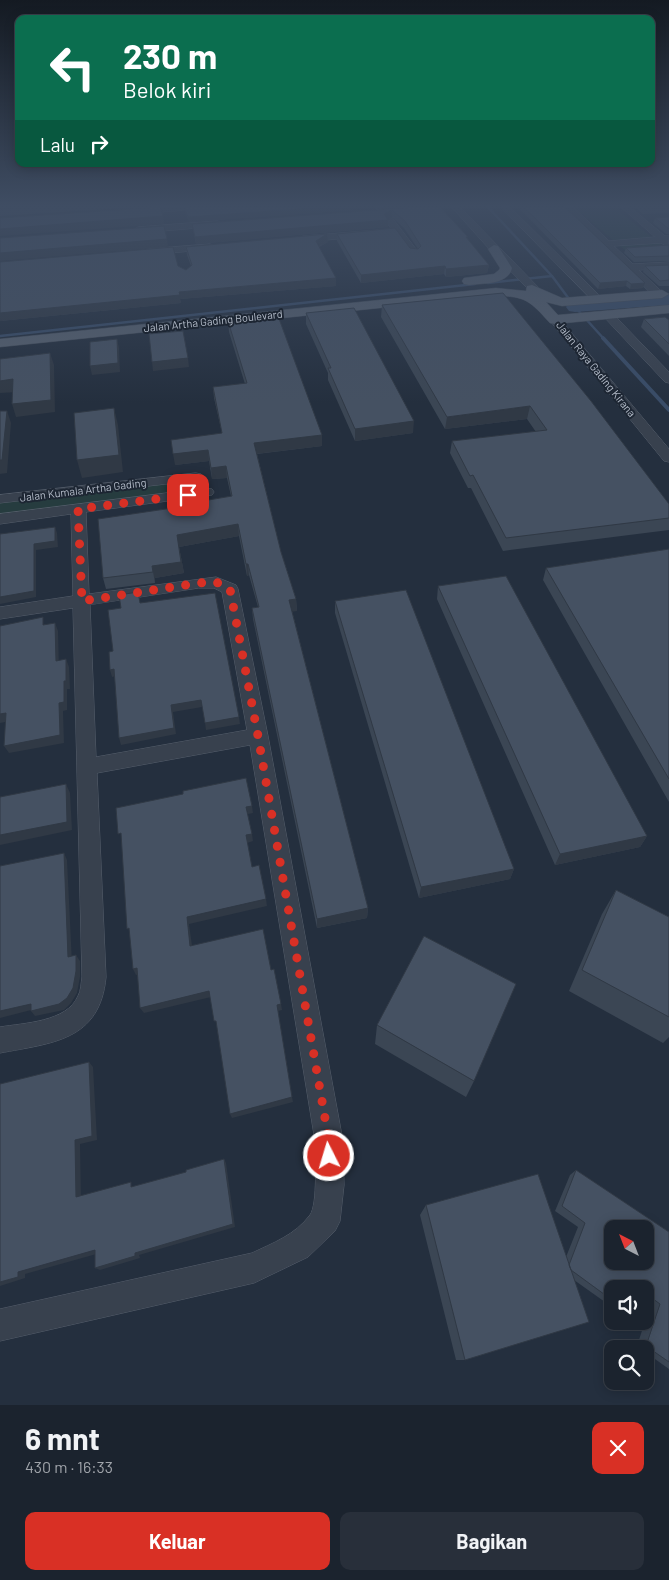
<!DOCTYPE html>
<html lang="id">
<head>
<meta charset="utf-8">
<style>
	body { margin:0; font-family:Barlow,sans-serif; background:#282f3a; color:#f1f3f6; height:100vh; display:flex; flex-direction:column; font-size:19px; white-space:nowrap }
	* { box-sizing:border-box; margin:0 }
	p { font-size:16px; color:#a0a4aa }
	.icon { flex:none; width:28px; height:28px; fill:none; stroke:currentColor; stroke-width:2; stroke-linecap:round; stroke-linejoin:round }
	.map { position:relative; height:1405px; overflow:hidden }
	.details { display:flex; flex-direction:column; background:#1b232e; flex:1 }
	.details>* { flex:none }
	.top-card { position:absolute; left:15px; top:15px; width:640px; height:152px; border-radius:10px; box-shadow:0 2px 12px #0003,0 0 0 1px #39404a; background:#0b6e4f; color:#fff; overflow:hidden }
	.needle { width:32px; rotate:318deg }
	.fabs { position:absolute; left:604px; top:1220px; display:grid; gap:10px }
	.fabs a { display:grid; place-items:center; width:50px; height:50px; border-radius:10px; background:#1b232e; box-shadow:0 2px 12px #0003,0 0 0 1px #39404a; font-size:25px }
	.pin { position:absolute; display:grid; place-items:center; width:42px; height:42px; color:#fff; margin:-21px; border-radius:10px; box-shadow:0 2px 8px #0006 }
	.me { position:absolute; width:55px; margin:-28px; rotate:355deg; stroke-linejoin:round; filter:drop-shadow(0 0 4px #0008) }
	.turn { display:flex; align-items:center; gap:18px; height:105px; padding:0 25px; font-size:22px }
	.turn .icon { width:65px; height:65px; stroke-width:2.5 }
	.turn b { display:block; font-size:35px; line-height:42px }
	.then { display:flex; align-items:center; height:48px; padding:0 25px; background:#0003; gap:10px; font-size:19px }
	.round { display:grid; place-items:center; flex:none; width:52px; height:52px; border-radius:10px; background:#282f3a }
	.overview { display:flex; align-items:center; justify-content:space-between; height:85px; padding:0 25px }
	h1 { font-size:30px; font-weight:700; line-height:38px }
	.primary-button { display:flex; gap:10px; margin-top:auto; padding:10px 25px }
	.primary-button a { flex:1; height:58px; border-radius:10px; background:#d93025; color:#fff; font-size:20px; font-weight:700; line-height:58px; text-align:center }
	.primary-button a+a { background:#282f3a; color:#f1f3f6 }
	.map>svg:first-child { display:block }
	.green { fill:#263c3f }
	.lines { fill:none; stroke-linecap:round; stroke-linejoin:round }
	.stream-far1 { stroke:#394c67; stroke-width:2.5 }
	.stream { stroke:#394c67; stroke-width:4 }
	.river { fill:#394c67; fill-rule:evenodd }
	.minor-casing { stroke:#565f6c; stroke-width:1 }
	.major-casing { stroke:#414a57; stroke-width:1 }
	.minor { fill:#38414e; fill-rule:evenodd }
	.major { fill:#56606e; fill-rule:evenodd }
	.wall { fill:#3b4654 }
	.shaded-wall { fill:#303945 }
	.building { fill:#455162; stroke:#303945; fill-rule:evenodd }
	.route { stroke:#d93025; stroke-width:9; stroke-dasharray:0 16.2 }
	.labels { text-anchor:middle; stroke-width:4; stroke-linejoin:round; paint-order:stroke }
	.far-street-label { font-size:11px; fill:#b4bcc9; stroke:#1d2633 }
</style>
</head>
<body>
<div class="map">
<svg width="669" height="1405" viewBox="0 0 669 1405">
	<rect width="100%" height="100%" fill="#242f3e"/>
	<path class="green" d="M574,207H614L669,251V259L639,262Z
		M200,473L207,492L0,519V499Z"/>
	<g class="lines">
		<path class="stream-far1" d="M488,207L552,276L575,307L604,339
			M488,283L552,276
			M0,336L475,284"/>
		<path class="stream" d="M603,338L669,410"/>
		<path class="river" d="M669,295V305L575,312L569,311L566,307L569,303L575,302Z"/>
		<g class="minor-casing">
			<path id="minor" d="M158,207H190L186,210L135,214L131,211L135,208Z
				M376,207H384L419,253L417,255H411L395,234L303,242L298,239L303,236L391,229Z
				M452,207H460L539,288L540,290L539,292H531L491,251Z
				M501,207H510L601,297L602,299L601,301H593Z
				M564,207H573L609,241L655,237L621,207H630L665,236H669L668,247L661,243L614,246L633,264L669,262V268L639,270L662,292L663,294L662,296H654Z
				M218,221L223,224L221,226L138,233L133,230L138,227Z
				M210,244L213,245V249L148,255L143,252L148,249Z
				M608,312L612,313L669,372V383L665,382L604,317L603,315Z
				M555,317L559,318L669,449V462L664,461L551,322L549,320L551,318Z
				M196,473L201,474L203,477L201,480L0,503V495Z
				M207,488L212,489L214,492L212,495L86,512L89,594L216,577L236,585L238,589L268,736L343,1141L344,1185L340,1221L335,1231L308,1257L254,1283L0,1341V1309L252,1253C273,1243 295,1235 310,1215C318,1204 315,1156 315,1141L250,745L97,773L106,977C100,1041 52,1043 0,1053V1027C24,1023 67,1022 78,996C81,991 81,983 82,977L73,608L0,619V607L73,596L71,514L0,524V514ZM199,588H214L222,592L247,730L96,757L90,605Z"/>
		</g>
		<g class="major-casing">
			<path id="major" d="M494,245L498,246L512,268C508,285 483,283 469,285L464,284L462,281L464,278L494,274L499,270L500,268L488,249Z
				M532,285L562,298L662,290L669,294L662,298L562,306L546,302L558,315L669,305V313L555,324L550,323C530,301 526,296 496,296L0,347V339L496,288L526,291L527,286Z"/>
		</g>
		<use href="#minor" class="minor"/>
		<use href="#major" class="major"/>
	</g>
	<path class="wall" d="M0,207H138L0,216Z
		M184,207H353V210L189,222L185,212Z
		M415,207L467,239L489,265L487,273L446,277L444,274L361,283L337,241V234L410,248L418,249L404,228L392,217L388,220V227L196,244L192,224Z
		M518,207H565L645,283L643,288L630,289L626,286L598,289Z
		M635,207H669V213L643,214Z
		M669,217V234H666L653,223L655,218Z
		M327,234L328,242L319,247L336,286L180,299L181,303L0,321L178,266L186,270L191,266L187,255L186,247Z
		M669,245V261L634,262L624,253L626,248Z
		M669,265V286H659L643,272L645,266Z
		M503,293L669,504V530L503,551L471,488H468L450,453L452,441L536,432L527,419L445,429L381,317L382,305Z
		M306,313L413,433L355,441L328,380V373L306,324Z
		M644,319L669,320V356L641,327Z
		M228,321L322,435V446L257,454L281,552L296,599L297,611H292L368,908L367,918L317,928L253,619L252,608L258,607L249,575L247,576L239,536L179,547L184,573L155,578V583L106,589L103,578L185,506L231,496L227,478L212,479L209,461L175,465L222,433L214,398L213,387L245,384L229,332Z
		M669,549V802L543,580L546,568Z
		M438,586L647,836L640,847L555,865L437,599Z
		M335,601L514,869L510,879L419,898L335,613Z
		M616,890L669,917V1037L663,1043L569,991L602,914Z
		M377,1025L474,1081L466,1097L375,1044Z
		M576,1170L669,1232V1369L645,1352V1349H640L637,1346L650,1306L645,1302V1289H612V1307L574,1280L465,1360H456L420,1215L426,1205L566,1257L578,1227L555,1211L570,1175Z"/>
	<path class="shaded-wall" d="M328,207H353V210L189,222L188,217Z
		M392,210V217L387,220H388V227L196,244L195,237L384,214Z
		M163,216L164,224L0,236V229Z
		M327,234L328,242L316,248V241Z
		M167,239L168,247L0,261V253Z
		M489,265L487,273L446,277V269Z
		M445,266L444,274L361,283V275Z
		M336,278V286L180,299L181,303L0,321V313L179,292Z
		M627,281L626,286L598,289L600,283Z
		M645,283L643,288L630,289L631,284Z
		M117,339L119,348L120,372L92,375L90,366Z
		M50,353L54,365L55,412L16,417L12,404Z
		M188,358L189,367L153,371L152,362Z
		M13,379L17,392L0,393V381Z
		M530,406L527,419L445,429L447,417Z
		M114,408L118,425L123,472L82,478L77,460Z
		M7,411L11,423L7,473L0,474V460Z
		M414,421L413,433L355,441V429Z
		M322,435V446L255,454L254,443Z
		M208,450L209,461L175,465L173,454Z
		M226,466L227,478L212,479L211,468Z
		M238,524L239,536L179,547L184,573L155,578V583L152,566L177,535Z
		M55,527L57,533L58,547L36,550V597L0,604V597L34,544Z
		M246,564H248L249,575L247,576Z
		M296,599L297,611L290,612L289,600Z
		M55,623L58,631L59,669L56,661Z
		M66,659L69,667L70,689H67V710L63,711L64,743L9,753L4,746L64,681Z
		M114,669L116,676L112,677L110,670Z
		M201,700L202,707L173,712L176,734L121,745L119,738L171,705Z
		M6,713L10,721L0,723V714Z
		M239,717L240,724L206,730L205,723Z
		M66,784L70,793L72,830L0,845V835Z
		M252,806L253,813L248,814L246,807Z
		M252,834L253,841L247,843L246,835Z
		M647,836L640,847L555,865L560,854Z
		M64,853L67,860L72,963L68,957Z
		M514,869L510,879L419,898L421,887Z
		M266,899L267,906L189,924L193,953L190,946L187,917Z
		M368,908L367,918L317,928V919Z
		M76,955L80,961V977L77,993L71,1003L64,1010L35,1016L31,1011Z
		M137,968L140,974L136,975L133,969Z
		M209,991L211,997L144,1013L140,1008Z
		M31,1004L35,1009L0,1018V1011Z
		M281,1004L282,1010L278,1011L277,1005Z
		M89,1062L93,1067L97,1140L80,1144L81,1201L76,1197L75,1140Z
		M292,1097L293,1102L232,1118L230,1114Z
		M224,1159L226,1163L235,1227L139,1255L140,1258L100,1270L95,1268L135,1253Z
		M95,1250L100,1253L25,1274V1278L0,1286V1282L18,1272Z"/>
	<path class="building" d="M0,207H32L0,209Z
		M160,207L163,216L0,229V218Z
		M184,207H328L188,217Z
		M415,207H440L468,237H466L489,265L446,269L445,266L361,275L337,234L395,228L410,248L418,249L421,246L405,221L392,210L384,214L388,220L195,237L192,224Z
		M524,207H565L645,283L631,284L627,281L600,283Z
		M642,207H669V208L645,209Z
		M669,217V229L655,218Z
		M164,226L167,239L0,253V238Z
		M327,234L316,241L336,278L179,292L180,295L0,313V262L173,247L178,266L186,270L192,265L186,247Z
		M669,245V256L635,257L626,248Z
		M669,265V280L660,281L645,266Z
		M503,293L591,401L669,504V518L506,538L473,475L470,476L452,441L547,430L530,406L447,417L382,305Z
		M354,308L414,421L355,429L328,368H331L306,313Z
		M278,316L322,435L254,443L281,552L296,599L289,600L368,908L317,919L252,608L259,607L248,564H246L238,524L177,535L181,562L152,566L153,572L103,578L98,519L186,506L185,504L232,496L226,466L211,468L208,450L173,454L171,440L222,433L213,387L247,383L228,321Z
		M665,317L669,320V344L644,319Z
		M183,331L188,358L152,362L149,334Z
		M117,339L118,363L90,366V342Z
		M50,353L51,400L12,404L13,379L0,381V359Z
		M114,408L119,455L77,460L74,413Z
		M0,411H7L2,460H0Z
		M55,527V541L34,544V591L0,597V534Z
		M669,549V779L546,568Z
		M506,576L647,836L560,854L438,586Z
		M406,590L514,869L421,887L335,601Z
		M138,592L140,603L215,593L239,717L205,723L201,700L171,705L174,728L119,738L114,669L110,670L109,652L113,651L108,610L121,608L119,595Z
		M43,617V625L55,623L56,661L66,659V681H64V702L59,703L60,735L4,746L6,713L0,714V626Z
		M246,778L252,806L246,807L252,834L246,835L252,867L259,865L266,899L187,917L190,946L263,929L271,970L274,969L281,1004L277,1005L292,1097L230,1114L216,1021H214L209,991L140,1008L137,968L133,969L129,928L127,929L121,833L118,834L116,808L183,794V791Z
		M66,784L67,822L0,835V797Z
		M64,853L68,957L76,955V971L73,988L67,998L59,1004L31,1011V1004L0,1011V866Z
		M616,890L669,917V1017L582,970Z
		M424,936L516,984L474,1081L377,1025Z
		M89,1062L92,1136L75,1140L76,1197L131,1182V1187L186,1172V1170L224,1159L233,1224L135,1253V1256L95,1268V1250L18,1272V1277L0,1282V1084Z
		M576,1170L669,1232V1362L646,1346L660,1304L645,1293V1289H638L629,1282L627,1289H612V1300L571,1270L569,1265L585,1223L562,1206ZM612,1229H645V1261H612Z
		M538,1174L589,1322L465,1360L426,1205Z"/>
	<linearGradient id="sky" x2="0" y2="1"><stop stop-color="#141a22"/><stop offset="0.51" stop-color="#3f4d63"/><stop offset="1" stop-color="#3f4d63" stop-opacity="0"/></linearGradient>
	<rect width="669" height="403" fill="url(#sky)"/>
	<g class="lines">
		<path class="route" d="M188,495L78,509L82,601L199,583L216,582L230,589L258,736L329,1141V1156"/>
	</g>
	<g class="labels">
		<g class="far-street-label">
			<text transform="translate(213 321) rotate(-6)" y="4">Jalan Artha Gading Boulevard</text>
			<text transform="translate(596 369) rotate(51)" y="4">Jalan Raya Gading Kirana</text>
			<text transform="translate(83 490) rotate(-7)" y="4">Jalan Kumala Artha Gading</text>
		</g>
	</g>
</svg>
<div class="fabs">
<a><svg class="needle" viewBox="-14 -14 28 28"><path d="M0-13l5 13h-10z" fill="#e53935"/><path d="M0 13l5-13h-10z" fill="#a0a4aa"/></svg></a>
<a><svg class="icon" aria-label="sound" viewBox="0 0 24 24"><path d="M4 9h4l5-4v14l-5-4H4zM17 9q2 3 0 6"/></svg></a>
<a><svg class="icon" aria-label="search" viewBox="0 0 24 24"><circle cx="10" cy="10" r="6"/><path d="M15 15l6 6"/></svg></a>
</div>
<div class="pin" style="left:188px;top:495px;background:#d93025"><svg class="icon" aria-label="arrive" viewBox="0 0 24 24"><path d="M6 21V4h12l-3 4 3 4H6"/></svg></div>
<svg class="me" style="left:329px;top:1156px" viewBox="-20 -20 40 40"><circle r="17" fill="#d93025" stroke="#fff" stroke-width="3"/><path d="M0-11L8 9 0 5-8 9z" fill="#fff"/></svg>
<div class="top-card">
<div class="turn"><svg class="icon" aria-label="left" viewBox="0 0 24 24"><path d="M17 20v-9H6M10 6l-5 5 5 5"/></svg><div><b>230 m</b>Belok kiri</div></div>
<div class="then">Lalu<svg class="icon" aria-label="right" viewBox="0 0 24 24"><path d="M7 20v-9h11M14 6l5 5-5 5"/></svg></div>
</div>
</div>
<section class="details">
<div class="overview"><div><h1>6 mnt</h1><p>430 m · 16:33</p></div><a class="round" style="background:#d93025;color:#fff"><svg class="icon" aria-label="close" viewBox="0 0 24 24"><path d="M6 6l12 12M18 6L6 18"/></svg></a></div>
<div class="primary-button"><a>Keluar</a><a>Bagikan</a></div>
</section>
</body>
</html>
